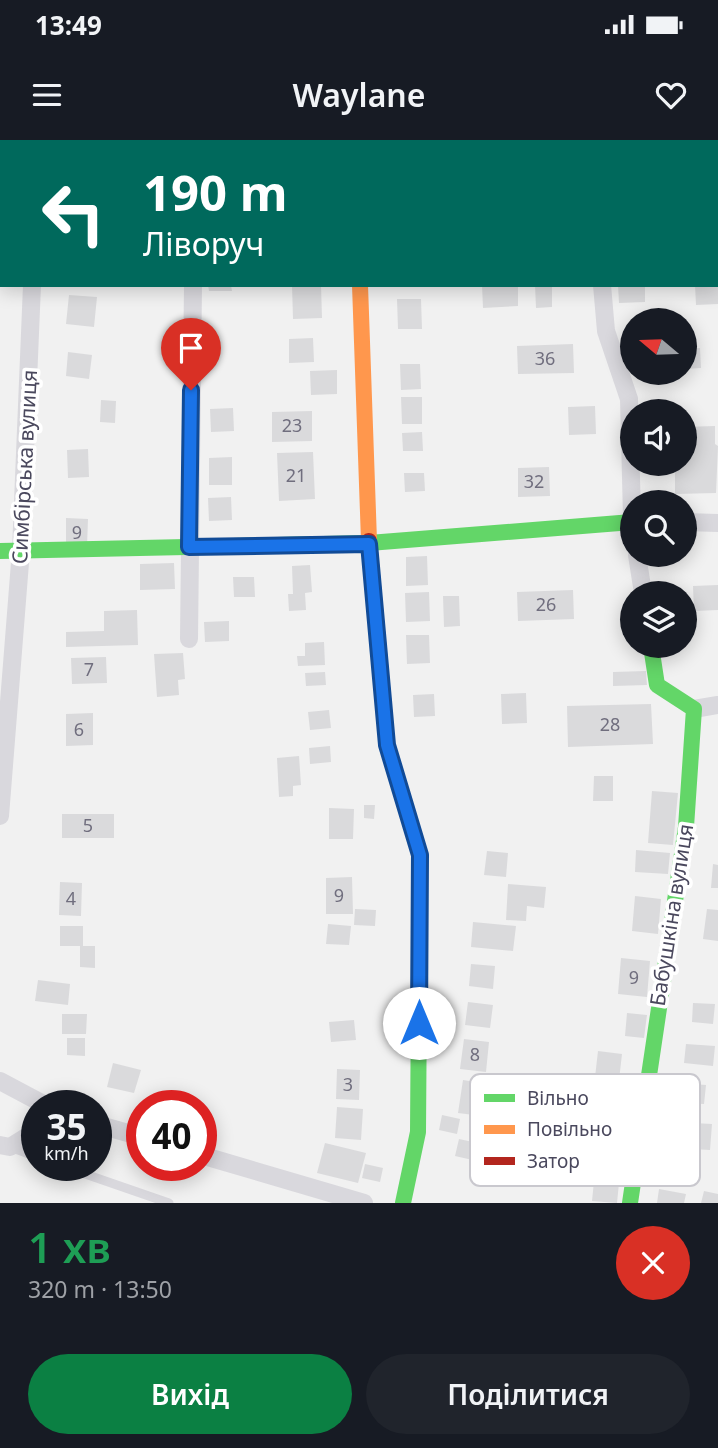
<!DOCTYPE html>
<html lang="uk">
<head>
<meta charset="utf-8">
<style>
	body { margin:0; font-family:"Noto Sans",sans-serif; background:#20242c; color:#f1f3f6; height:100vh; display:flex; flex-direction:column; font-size:26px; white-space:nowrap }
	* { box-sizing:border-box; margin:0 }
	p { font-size:23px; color:#9ea1a6 }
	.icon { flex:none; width:38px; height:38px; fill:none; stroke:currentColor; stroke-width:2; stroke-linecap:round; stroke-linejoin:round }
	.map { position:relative; height:1063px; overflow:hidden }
	.panel { display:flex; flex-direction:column; background:#171b24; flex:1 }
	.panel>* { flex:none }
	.banner { position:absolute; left:0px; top:0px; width:719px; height:147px; box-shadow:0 4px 18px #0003; background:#00695c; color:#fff; overflow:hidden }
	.needle { width:46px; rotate:289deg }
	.buttons { position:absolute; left:620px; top:168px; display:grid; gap:14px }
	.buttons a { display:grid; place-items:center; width:77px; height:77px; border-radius:50%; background:#171b24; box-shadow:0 4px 18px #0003; font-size:35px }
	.speed { position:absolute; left:21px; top:950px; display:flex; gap:14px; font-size:35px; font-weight:700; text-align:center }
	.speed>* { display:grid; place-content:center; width:91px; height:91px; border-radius:50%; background:#171b24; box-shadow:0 4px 18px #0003; line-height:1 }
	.speed small { font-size:18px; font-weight:400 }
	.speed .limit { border:10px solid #d22; background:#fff; color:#111 }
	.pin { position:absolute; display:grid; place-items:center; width:60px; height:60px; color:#fff; margin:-72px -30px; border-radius:50% 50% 50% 0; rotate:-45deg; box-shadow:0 0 7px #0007 }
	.pin .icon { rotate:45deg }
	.me { position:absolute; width:77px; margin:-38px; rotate:0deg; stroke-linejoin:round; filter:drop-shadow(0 0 5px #0008) }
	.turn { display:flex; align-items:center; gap:24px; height:147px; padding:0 28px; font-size:32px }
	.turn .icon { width:91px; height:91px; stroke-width:2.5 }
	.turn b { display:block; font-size:49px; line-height:60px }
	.round { display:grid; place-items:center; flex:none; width:74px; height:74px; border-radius:37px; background:#20242c }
	.summary { display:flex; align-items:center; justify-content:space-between; height:119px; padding:0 28px }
	h1 { font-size:42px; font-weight:600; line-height:52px; color:#1e9e55 }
	.button { display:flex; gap:14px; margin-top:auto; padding:14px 28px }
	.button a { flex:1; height:80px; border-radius:42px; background:#0b8043; color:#fff; font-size:28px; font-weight:600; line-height:80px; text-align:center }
	.button a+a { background:#20242c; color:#f1f3f6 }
	.status { display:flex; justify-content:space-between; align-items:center; height:49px; padding:0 35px; background:#171b24; direction:ltr }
	.status svg { height:19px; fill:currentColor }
	header { display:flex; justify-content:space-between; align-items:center; height:91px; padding:0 28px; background:#171b24; font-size:32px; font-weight:600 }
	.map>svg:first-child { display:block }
	.building { fill:#dadadc }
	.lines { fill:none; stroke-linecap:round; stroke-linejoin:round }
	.lane { stroke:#d9d8dd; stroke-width:9 }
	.street { stroke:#d9d8dd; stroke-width:18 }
	.fast { stroke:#63d668; stroke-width:16 }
	.slow { stroke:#ff974d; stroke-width:16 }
	.jam { stroke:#b3261e; stroke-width:16 }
	.route-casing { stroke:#114b97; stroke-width:18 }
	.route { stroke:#1a73e8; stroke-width:12 }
	.labels { text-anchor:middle; stroke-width:7; stroke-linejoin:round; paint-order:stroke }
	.number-label { font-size:18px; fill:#706e7e }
	.street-label { font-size:21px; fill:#4a485d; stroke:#fff }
	.key { fill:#fff; stroke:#c9c8ce; stroke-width:2 }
	.key-label { font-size:19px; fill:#4a485d }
</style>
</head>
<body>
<div class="status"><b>13:49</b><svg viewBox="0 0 49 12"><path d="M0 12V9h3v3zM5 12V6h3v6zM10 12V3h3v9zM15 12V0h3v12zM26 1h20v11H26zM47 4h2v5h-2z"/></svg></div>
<header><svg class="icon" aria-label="menu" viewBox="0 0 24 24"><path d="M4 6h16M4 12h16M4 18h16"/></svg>Waylane<svg class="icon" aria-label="heart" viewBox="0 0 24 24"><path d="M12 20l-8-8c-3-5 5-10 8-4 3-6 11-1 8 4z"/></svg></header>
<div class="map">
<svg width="718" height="1063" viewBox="0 0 718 1063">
	<rect width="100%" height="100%" fill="#f1f1f1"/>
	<path class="building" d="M208,145H231L232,151H209Z
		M292,145H321L322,178L293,179Z
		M482,145H518V166L483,168Z
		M535,145H552V167L536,168Z
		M618,145H645V162L619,163Z
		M695,145H718V164L696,165Z
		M69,155L97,157L94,187L66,184Z
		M397,159H421L422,189H398Z
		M313,198L314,222L289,223V199Z
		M573,204L574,233L518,234L517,206Z
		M700,208L701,228L684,229V209Z
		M68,212L92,215L89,239L66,236Z
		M400,224H420L421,249L401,250Z
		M337,230V254L311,255L310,231Z
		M401,257H422V284H402Z
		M101,260L116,261L115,283L100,282Z
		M595,266L596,294L569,295L568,267Z
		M233,268L234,291L211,292L210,269Z
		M312,271V301L272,302V272Z
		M715,286V304L718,306L716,353L675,354V330L668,328L666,324H684V287Z
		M422,292L423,311H403L402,293Z
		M88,309L89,337L68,338L67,310Z
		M313,312L315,359L279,361L277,313Z
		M232,317V345H209V318Z
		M549,327L550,356L518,357V328Z
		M404,333H424L425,351L405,352Z
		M231,357L232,380L209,381L208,358Z
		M66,378L88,379L87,407H66Z
		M427,416L428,445L406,446V417Z
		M174,423L175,449L140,450V424Z
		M310,425L312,452L305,453L306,470L289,471L288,454H293L292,426Z
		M233,437H254L255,457H234Z
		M718,445V470L694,471L693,446Z
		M573,450L574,479L518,481L517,452Z
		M429,452L430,481L406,482L405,453Z
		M443,456H459L460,486L444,487Z
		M137,470L138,505L66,507V492L104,491V471Z
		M229,481V501L205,502L204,482Z
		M406,495H429L430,523L407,524Z
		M324,502L325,525L298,526L297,516H305V503Z
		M183,513L185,539L178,540L179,555L157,557L154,514Z
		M106,517L107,543L72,544L71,518Z
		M646,531L647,545L613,546V532Z
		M325,532L326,545L306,546L305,533Z
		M526,553L527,583L502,584L501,554Z
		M434,554L435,576L414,577L413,555Z
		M651,564L653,604L568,607L567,566Z
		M329,570L331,588L310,590L308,572Z
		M93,573V605L66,606V574Z
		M330,606L331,622L310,624L309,608Z
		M299,616L301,645L293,646V656L279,657L277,618Z
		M594,636H613V661H593Z
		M652,651L678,653L673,705L648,703Z
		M364,665H375L374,679L364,678Z
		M329,668L354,669L353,699H329Z
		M62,674H114V698H62Z
		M636,710L670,713L668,734L635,732Z
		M487,711L508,713L506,737L484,735Z
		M713,724L718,725V748H711Z
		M352,737L353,774H326V738Z
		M60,742L82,743L81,776L59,775Z
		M508,744L546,747L544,768L527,766L526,781L506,780Z
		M635,756L661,759L658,794L632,791Z
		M355,769L376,770L375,786L354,785Z
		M707,769L718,770V801L703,799Z
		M473,782L516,786L513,811L471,807Z
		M328,784L351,786L349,805L326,804Z
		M60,786H83V806H60Z
		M80,806H95V828L80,827Z
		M621,818L650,821L647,857L618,854Z
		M471,824L495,826L493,849L469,846Z
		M38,840L70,844L68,865L35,861Z
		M468,862L493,865L490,888L465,885Z
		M693,863L715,864L713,884L692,882Z
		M627,873L647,875L644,898L625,896Z
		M62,874H87L86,894H62Z
		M354,880L356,900L331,902L329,882Z
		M67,898H85V916L67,915Z
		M464,899L489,902L486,932L460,929Z
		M686,904L715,906L713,926L684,923Z
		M598,911L622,914L618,949L594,946Z
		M113,923L141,930L134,953L107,947Z
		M337,929L360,930L359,960L336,959Z
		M463,940L494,945L490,977L458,973Z
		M679,943L706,945L704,964L678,963Z
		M337,967L363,969L361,1000L335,998Z
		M442,975L460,979L457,994L439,990Z
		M675,982L712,984L710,1010L673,1008Z
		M459,999L482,1004L477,1021L455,1016Z
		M325,1003L366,1013L358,1043L317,1033Z
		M365,1024L383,1028L380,1042L362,1038Z
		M594,1041L619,1043L617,1063L592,1061Z
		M659,1049L686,1054L684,1063H657Z
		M704,1051L718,1054V1063H701Z"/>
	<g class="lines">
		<path class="lane" d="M10,1007L37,1017
			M62,1026L169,1063"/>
		<path class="street" d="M589,0V2
			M34,2V0
			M602,145L606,191L629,259L632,377
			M684,382L718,383
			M637,415L643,453
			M189,499L193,145
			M694,569L718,565
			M0,676L21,410L32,145
			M0,941L47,966
			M96,984L142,997
			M0,1005L10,1007L37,990
			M201,1015L364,1063"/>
		<path class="fast" d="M0,411L369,403L632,382
			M385,580L387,605L420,715L418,992L403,1063
			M630,1063L686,687L694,569L657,545L651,506"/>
		<path class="slow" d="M360,145L369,401"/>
		<path class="jam" d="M369,401L385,580"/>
	</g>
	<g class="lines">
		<g class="route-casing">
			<path id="route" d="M191,250L189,407L369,404L387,605L420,715L419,883"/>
		</g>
		<use href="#route" class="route"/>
	</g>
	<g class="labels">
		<g class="number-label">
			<text x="545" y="225">36</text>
			<text x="292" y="292">23</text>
			<text x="296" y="342">21</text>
			<text x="534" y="348">32</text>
			<text x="77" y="399">9</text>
			<text x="546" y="471">26</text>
			<text x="89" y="536">7</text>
			<text x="610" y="591">28</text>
			<text x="79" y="596">6</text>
			<text x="88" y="692">5</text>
			<text x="339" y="762">9</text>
			<text x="71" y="765">4</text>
			<text x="634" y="844">9</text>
			<text x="475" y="921">8</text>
			<text x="348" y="951">3</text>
		</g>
		<g class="street-label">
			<text transform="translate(25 327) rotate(-87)" y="7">Симбірська вулиця</text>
			<text transform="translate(672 775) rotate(-81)" y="7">Бабушкіна вулиця</text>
		</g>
	</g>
	<rect x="470" y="934" width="230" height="112" rx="10" class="key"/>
	<rect x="484" y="954" width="31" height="8" fill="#63d668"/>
	<rect x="484" y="985" width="31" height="9" fill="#ff974d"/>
	<rect x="484" y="1017" width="31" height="8" fill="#b3261e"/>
	<g class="key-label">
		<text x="527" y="965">Вільно</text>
		<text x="527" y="996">Повільно</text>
		<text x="527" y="1028">Затор</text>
	</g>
</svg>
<div class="buttons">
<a><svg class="needle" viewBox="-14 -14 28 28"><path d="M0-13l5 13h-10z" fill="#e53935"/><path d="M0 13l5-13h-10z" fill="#9ea1a6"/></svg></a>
<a><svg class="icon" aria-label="sound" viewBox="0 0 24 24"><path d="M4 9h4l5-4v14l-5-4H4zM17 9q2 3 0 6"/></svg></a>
<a><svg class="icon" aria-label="search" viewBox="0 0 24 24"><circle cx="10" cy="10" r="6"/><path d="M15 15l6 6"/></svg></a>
<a><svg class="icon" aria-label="layers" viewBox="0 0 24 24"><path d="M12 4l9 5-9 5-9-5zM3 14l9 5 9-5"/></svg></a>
</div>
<div class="speed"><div>35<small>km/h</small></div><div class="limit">40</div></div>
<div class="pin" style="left:191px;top:250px;background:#d93025"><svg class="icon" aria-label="arrive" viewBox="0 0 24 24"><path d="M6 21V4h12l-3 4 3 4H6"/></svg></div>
<svg class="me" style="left:419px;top:883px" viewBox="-20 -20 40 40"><circle r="19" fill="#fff"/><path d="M0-13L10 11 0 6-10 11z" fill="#1a73e8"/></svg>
<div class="banner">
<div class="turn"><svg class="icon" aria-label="left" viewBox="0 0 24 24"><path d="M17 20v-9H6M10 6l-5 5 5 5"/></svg><div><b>190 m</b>Ліворуч</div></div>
</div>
</div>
<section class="panel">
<div class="summary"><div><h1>1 хв</h1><p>320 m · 13:50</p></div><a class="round" style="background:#d93025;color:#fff"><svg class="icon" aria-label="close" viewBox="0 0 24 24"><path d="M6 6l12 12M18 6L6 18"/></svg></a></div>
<div class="button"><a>Вихід</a><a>Поділитися</a></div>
</section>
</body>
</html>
